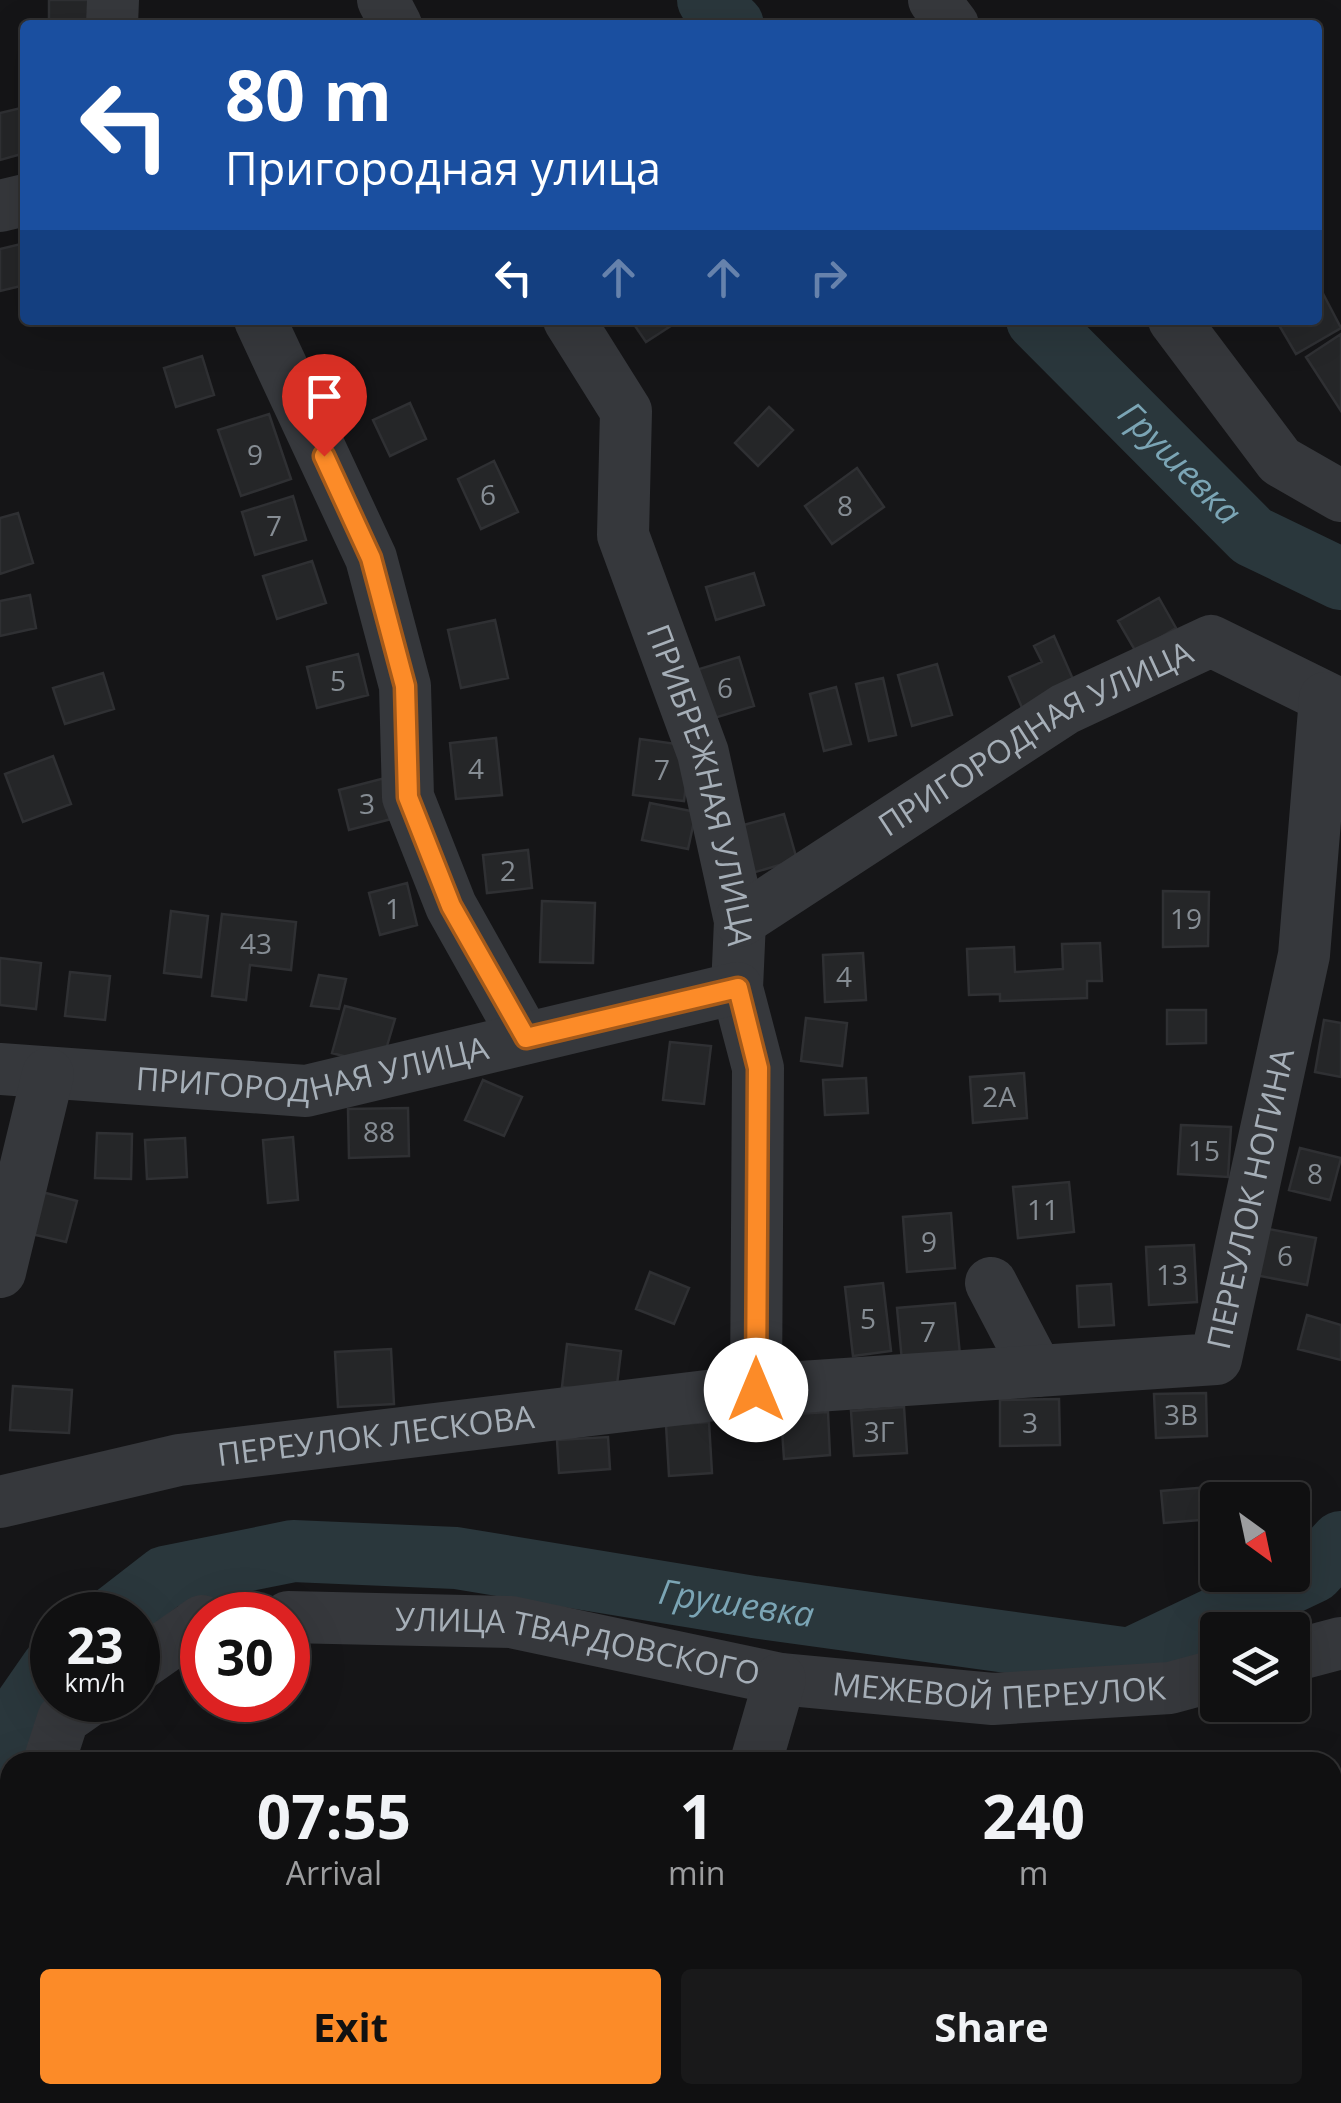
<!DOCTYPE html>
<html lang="en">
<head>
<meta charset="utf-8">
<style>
	body { margin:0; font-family:"Open Sans",sans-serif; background:#19191a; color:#f1f3f6; height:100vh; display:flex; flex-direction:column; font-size:38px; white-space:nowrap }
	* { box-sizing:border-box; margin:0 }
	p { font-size:32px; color:#9c9d9f }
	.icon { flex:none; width:55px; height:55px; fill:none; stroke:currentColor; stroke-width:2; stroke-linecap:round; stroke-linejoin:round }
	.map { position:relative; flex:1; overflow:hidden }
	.panel { position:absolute; left:0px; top:1752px; width:1342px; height:352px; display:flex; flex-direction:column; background:#101011; border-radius:30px 30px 0 0; box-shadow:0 10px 40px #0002,0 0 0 2px #303031 }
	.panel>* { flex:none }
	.hud { position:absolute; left:20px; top:20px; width:1302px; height:305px; border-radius:10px; box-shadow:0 10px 40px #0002,0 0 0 2px #303031; background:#1a4fa0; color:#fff; overflow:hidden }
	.needle { width:65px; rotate:147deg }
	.fabs { position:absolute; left:1200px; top:1482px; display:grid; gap:20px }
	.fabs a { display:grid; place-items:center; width:110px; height:110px; border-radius:10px; background:#101011; box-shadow:0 10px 40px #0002,0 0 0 2px #303031; font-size:50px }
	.speed { position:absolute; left:30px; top:1592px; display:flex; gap:20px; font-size:50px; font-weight:700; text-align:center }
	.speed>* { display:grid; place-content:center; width:130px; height:130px; border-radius:50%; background:#101011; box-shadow:0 10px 40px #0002,0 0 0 2px #303031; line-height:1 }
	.speed small { font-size:25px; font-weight:400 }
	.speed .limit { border:15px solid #d22; background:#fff; color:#111 }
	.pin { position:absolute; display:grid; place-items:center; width:85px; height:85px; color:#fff; margin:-102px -42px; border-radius:50% 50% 50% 0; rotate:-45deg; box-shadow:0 0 10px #0007 }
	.pin .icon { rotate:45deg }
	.me { position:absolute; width:110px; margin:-55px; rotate:0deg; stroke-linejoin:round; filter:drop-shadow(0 0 8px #0008) }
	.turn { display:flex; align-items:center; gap:35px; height:210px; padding:0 40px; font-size:45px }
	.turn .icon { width:130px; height:130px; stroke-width:2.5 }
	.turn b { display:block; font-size:70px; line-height:85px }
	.lanes { display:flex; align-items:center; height:95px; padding:0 40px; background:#0003; justify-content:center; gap:50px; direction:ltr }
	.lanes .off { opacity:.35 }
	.eta { display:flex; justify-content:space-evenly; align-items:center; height:170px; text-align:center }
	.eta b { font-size:60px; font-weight:700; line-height:70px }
	.action { display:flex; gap:20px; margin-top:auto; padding:20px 40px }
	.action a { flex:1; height:115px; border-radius:10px; background:#fc8b28; color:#111; font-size:40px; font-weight:700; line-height:115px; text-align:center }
	.action a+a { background:#19191a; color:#f1f3f6 }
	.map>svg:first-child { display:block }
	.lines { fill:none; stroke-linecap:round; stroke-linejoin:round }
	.river { stroke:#2a373c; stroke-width:62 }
	.building { fill:#252628; stroke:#2f3033; stroke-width:2.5 }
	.minor { stroke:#36383c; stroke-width:52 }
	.route-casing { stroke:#a45a1a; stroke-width:25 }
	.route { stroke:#fc8b28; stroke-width:18 }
	.labels { text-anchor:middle; stroke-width:10; stroke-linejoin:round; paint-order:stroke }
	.number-label { font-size:28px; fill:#868d94 }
	.street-label { font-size:32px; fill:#a6afb8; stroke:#101012 }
	.water-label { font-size:35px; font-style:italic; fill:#7ba5b5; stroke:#101012 }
</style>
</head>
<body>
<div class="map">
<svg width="1341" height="2103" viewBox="0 0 1341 2103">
	<rect width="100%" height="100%" fill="#151517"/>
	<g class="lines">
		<g class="river">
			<path d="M708,0L733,25"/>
			<path id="s1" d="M1037,320L1252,536L1341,579"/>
			<path id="s2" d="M116,1615L165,1577L293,1551L456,1558L754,1607L1130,1659L1313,1572L1341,1542"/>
			<path d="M0,1743L52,1668"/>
		</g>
	</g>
	<path class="building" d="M49,0H95L96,25H49Z
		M25,107V153L0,160V113Z
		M25,243V285L0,291V249Z
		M1318,284L1341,328L1296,354L1276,320H1318Z
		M631,320H680L646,342Z
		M1341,334V411L1306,357Z
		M202,356L214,395L176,407L164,368Z
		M410,403L426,439L390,456L373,420Z
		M769,407L793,430L758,466L735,443Z
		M269,414L291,479L241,496L218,430Z
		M494,461L518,512L481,529L458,479Z
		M857,468L884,507L832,544L805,506Z
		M293,496L306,540L255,555L242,512Z
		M18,513L33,563L0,574V518Z
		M312,561L326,603L277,619L263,576Z
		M754,573L764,605L716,620L706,587Z
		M30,595L36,628L0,636V601Z
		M1159,598L1176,628L1136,652L1118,621Z
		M495,620L508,678L461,688L448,630Z
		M1054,636L1076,686L1023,710L1009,677L1042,662L1034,646Z
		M358,654L368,695L317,708L307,667Z
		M739,657L754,706L711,719L696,670Z
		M937,664L952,715L912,726L898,675Z
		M103,673L114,709L65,724L53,688Z
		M883,678L896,735L869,741L856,684Z
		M836,687L851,744L824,751L810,694Z
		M496,738L502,795L456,799L450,743Z
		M640,739L691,746L684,801L633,795Z
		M53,756L71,804L23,822L5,774Z
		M385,778L395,818L349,830L339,790Z
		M650,803L696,812L688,849L642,840Z
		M784,814L797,860L752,873L740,826Z
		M528,850L532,888L487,893L483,855Z
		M407,883L417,925L380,935L369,893Z
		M1163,891L1209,892L1208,946L1163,947Z
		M542,901L595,903L593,963L540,962Z
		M171,911L208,916L201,977L164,973Z
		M222,914L296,922L291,970L250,965L246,1000L212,996Z
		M1100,943L1102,981H1087V998L1000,1001V994L969,995L967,949L1014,947L1015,972L1063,969L1062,944Z
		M863,953L866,1000L825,1002L823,955Z
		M0,958L41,963L36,1009L0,1005Z
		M70,972L110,976L105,1020L65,1016Z
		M319,975L346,979L339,1009L311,1006Z
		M345,1006L395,1019L381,1066L332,1053Z
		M1167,1010H1206V1043L1167,1044Z
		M806,1018L847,1023L842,1066L801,1061Z
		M1324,1020L1341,1023V1077L1315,1072Z
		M670,1042L711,1046L704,1104L663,1100Z
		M1024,1073L1027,1118L973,1123L970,1077Z
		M866,1078L868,1113L825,1115L823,1080Z
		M483,1080L522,1097L504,1136L465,1120Z
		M408,1108L409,1156L349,1158L348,1109Z
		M1181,1125L1231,1127L1228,1177L1178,1174Z
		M97,1133L132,1134L131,1179L95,1178Z
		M293,1137L298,1200L268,1203L263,1140Z
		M185,1138L187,1177L147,1179L145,1140Z
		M1300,1148L1341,1158L1330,1200L1289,1190Z
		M1069,1182L1074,1232L1018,1238L1013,1187Z
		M34,1190L77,1201L66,1242L23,1232Z
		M951,1213L955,1268L907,1272L903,1217Z
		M1264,1228L1316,1238L1307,1285L1255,1275Z
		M1194,1245L1197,1302L1149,1305L1146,1247Z
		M650,1272L689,1288L674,1324L636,1309Z
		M883,1283L891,1351L853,1356L845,1287Z
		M1111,1284L1114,1325L1079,1327L1077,1286Z
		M955,1303L960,1355L902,1361L897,1308Z
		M1307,1315L1341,1325V1360L1298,1349Z
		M567,1344L621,1351L616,1393L562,1387Z
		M391,1349L394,1404L338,1407L335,1352Z
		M13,1386L72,1390L69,1433L10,1430Z
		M1206,1393L1207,1436L1156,1438L1154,1394Z
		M1059,1399L1060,1445L1000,1446V1400Z
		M904,1407L907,1453L854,1456L851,1411Z
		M828,1412L830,1455L784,1459L781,1415Z
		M709,1422L712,1473L669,1476L666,1425Z
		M608,1437L610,1469L559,1473L557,1440Z
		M1209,1487L1212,1519L1164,1523L1161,1491Z
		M1332,1825L1341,1829V1867L1332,1863Z
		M1341,1996V2044L1332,2047V2000Z
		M158,2095H251L245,2103H153Z
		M913,2095H959V2096L915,2103Z"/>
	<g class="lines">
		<g class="minor">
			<path d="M383,0L396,25"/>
			<path d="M934,0L953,25"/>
			<path d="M112,25L113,0"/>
			<path d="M0,206L25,200"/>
			<path d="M260,320L371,558L405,686L408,797L451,906L525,1038"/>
			<path id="s3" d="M569,320L626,411L623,535L703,753L740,921L737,988L758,1068L756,1390"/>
			<path d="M1174,320L1280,461L1341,496"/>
			<path id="s4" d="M740,921L1065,709L1211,641L1341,705"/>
			<path id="s5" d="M0,1069L306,1091L737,988"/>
			<path d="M0,1272L48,1074"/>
			<path d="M991,1283L1037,1371"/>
			<path id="s6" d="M0,1502L179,1460L756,1390L1216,1359L1304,955L1325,698"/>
			<path id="s7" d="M288,1617L511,1622L780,1679L993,1699L1170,1688L1218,1675"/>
			<path d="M1292,1656L1341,1643"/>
			<path d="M138,1666L202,1621"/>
			<path d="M49,1762L63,1719L90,1700"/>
			<path d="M756,1762L780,1679"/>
			<path d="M1332,1952L1341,1942"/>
			<path d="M4,2103L10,1974"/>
			<path d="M644,2103L647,2095"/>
			<path d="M1071,2103L1087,2095"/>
		</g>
	</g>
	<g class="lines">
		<g class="route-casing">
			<path id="route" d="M324,456L371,558L405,686L408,797L451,906L526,1038L738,988L758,1068L756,1390"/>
		</g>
		<use href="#route" class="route"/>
	</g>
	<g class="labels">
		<g class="number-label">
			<text x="255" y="465">9</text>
			<text x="488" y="505">6</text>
			<text x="845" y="516">8</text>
			<text x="274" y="536">7</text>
			<text x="338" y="691">5</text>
			<text x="725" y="698">6</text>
			<text x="476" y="779">4</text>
			<text x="662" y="780">7</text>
			<text x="367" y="814">3</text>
			<text x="508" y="881">2</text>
			<text x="393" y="919">1</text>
			<text x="1186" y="929">19</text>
			<text x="256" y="954">43</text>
			<text x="844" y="987">4</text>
			<text x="999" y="1107">2А</text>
			<text x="379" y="1142">88</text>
			<text x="1204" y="1161">15</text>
			<text x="1315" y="1184">8</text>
			<text x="1043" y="1220">11</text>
			<text x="929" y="1252">9</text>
			<text x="1285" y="1266">6</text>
			<text x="1172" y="1285">13</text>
			<text x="868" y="1329">5</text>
			<text x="928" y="1342">7</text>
			<text x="1181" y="1425">3В</text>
			<text x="1030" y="1433">3</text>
			<text x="879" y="1442">3Г</text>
		</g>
		<g class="street-label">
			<text dy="11" stroke="none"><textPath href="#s4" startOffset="348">ПРИГОРОДНАЯ УЛИЦА</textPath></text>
			<text dy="11" stroke="none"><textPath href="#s3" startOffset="495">ПРИБРЕЖНАЯ УЛИЦА</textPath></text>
			<text dy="11" stroke="none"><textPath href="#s5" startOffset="315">ПРИГОРОДНАЯ УЛИЦА</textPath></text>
			<text dy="11" stroke="none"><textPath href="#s6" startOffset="1390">ПЕРЕУЛОК НОГИНА</textPath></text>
			<text dy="11" stroke="none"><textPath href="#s6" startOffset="382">ПЕРЕУЛОК ЛЕСКОВА</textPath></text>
			<text dy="11" stroke="none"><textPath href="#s7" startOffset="292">УЛИЦА ТВАРДОВСКОГО</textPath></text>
			<text dy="11" stroke="none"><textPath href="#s7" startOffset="718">МЕЖЕВОЙ ПЕРЕУЛОК</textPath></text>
		</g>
		<g class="water-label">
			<text dy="12" stroke="none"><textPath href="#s1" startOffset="202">Грушевка</textPath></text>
			<text dy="12" stroke="none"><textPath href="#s2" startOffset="640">Грушевка</textPath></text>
		</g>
	</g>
</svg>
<div class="fabs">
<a><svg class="needle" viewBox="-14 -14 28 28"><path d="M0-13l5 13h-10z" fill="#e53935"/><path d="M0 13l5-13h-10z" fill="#9c9d9f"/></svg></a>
<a><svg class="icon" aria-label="layers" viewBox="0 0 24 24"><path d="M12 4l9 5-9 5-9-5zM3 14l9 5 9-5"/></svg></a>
</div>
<div class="speed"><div>23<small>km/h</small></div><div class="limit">30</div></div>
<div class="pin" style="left:324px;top:456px;background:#d93025"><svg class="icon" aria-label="arrive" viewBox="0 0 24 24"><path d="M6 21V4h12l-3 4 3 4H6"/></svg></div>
<svg class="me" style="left:756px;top:1390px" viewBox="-20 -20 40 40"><circle r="19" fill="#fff"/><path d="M0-13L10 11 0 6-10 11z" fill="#fc8b28"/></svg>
<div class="hud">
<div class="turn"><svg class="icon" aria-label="left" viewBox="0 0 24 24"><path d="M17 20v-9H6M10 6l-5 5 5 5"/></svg><div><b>80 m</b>Пригородная улица</div></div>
<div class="lanes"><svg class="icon" aria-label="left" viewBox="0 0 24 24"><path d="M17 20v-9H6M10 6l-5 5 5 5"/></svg><svg class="icon off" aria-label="ahead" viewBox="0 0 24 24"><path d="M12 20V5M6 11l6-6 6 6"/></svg><svg class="icon off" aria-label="ahead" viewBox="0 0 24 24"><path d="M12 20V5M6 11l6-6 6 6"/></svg><svg class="icon off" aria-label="right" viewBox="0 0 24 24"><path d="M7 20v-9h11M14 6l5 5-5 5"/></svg></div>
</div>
<section class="panel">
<div class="eta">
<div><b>07:55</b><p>Arrival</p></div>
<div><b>1</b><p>min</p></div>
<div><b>240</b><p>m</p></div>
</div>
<div class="action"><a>Exit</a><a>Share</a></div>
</section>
</div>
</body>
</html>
